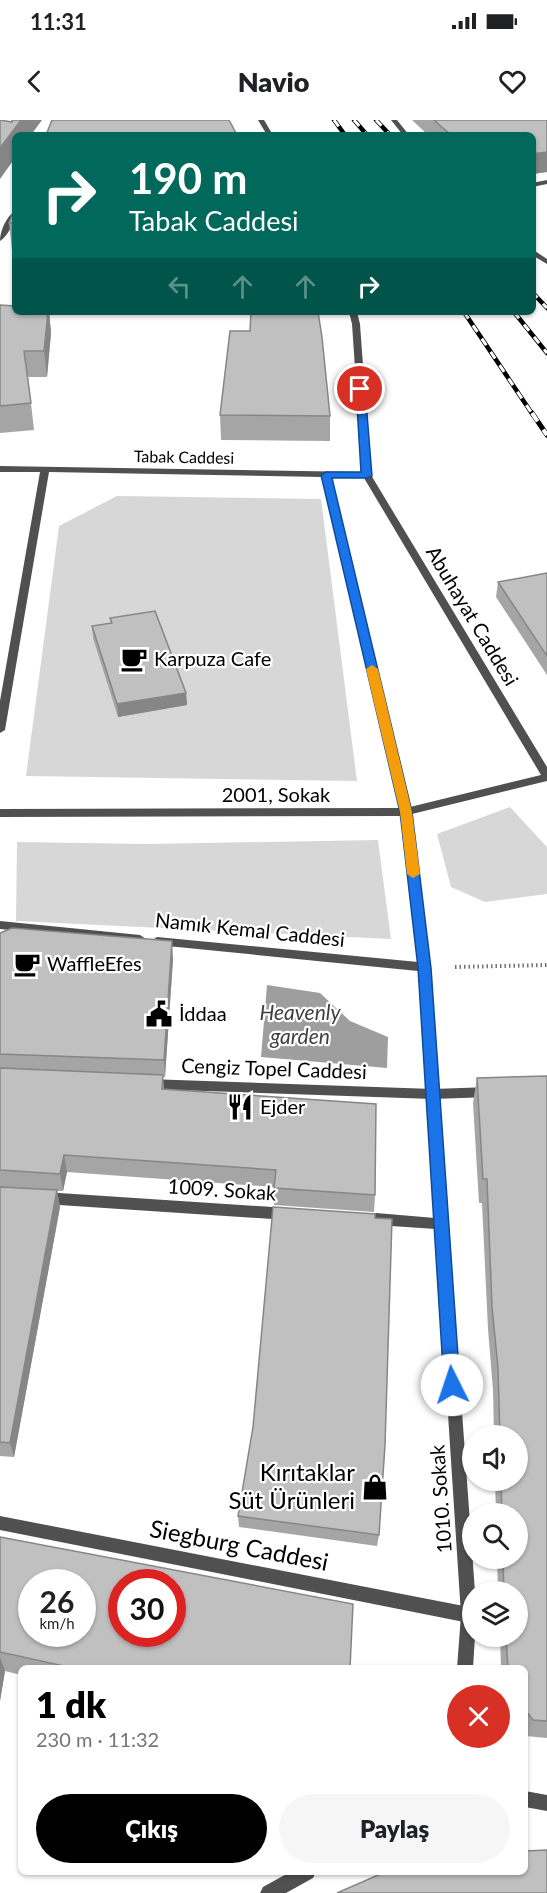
<!DOCTYPE html>
<html lang="tr">
<head>
<meta charset="utf-8">
<style>
	body { margin:0; font-family:Lato,sans-serif; background:#f6f6f6; color:#202124; height:100vh; display:flex; flex-direction:column; font-size:22px; white-space:nowrap }
	* { box-sizing:border-box; margin:0 }
	p { font-size:20px; color:#757577 }
	.icon { flex:none; width:33px; height:33px; fill:none; stroke:currentColor; stroke-width:2; stroke-linecap:round; stroke-linejoin:round }
	.map { position:relative; flex:1; overflow:hidden }
	.drawer { position:absolute; left:18px; top:1545px; width:510px; height:210px; display:flex; flex-direction:column; background:#fff; border-radius:9px; box-shadow:0 2px 4px #0004 }
	.drawer>* { flex:none }
	.hud { position:absolute; left:12px; top:12px; width:524px; height:183px; border-radius:9px; box-shadow:0 2px 4px #0004; background:#00695c; color:#fff; overflow:hidden }
	.buttons { position:absolute; left:462px; top:1305px; display:grid; gap:12px }
	.buttons a { display:grid; place-items:center; width:66px; height:66px; border-radius:50%; background:#fff; box-shadow:0 2px 4px #0004; font-size:30px }
	.speed { position:absolute; left:18px; top:1449px; display:flex; gap:12px; font-size:30px; font-weight:700; text-align:center }
	.speed>* { display:grid; place-content:center; width:78px; height:78px; border-radius:50%; background:#fff; box-shadow:0 2px 4px #0004; line-height:1 }
	.speed small { font-size:15px; font-weight:400 }
	.speed .limit { border:9px solid #d22; background:#fff; color:#111 }
	.pin { position:absolute; display:grid; place-items:center; width:51px; height:51px; color:#fff; margin:-26px; border:3px solid #fff; border-radius:50%; box-shadow:0 2px 6px #0007 }
	.me { position:absolute; width:66px; margin:-33px; rotate:356deg; stroke-linejoin:round; filter:drop-shadow(0 0 4px #0008) }
	.turn { display:flex; align-items:center; gap:21px; height:126px; padding:0 18px; font-size:27px }
	.turn .icon { width:78px; height:78px; stroke-width:2.5 }
	.turn b { display:block; font-size:42px; line-height:51px }
	.lanes { display:flex; align-items:center; height:57px; padding:0 18px; background:#0003; justify-content:center; gap:30px; direction:ltr }
	.lanes .off { opacity:.35 }
	.round { display:grid; place-items:center; flex:none; width:63px; height:63px; border-radius:32px; background:#f6f6f6 }
	.summary { display:flex; align-items:center; justify-content:space-between; height:102px; padding:0 18px }
	h1 { font-size:36px; font-weight:800; line-height:45px; color:#000 }
	.action { display:flex; gap:12px; margin-top:auto; padding:12px 18px }
	.action a { flex:1; height:69px; border-radius:36px; background:#000; color:#fff; font-size:24px; font-weight:800; line-height:69px; text-align:center }
	.action a+a { background:#f6f6f6; color:#202124 }
	.status { display:flex; justify-content:space-between; align-items:center; height:42px; padding:0 30px; background:#fff; direction:ltr }
	.status svg { height:16px; fill:currentColor }
	header { display:flex; justify-content:space-between; align-items:center; height:78px; padding:0 18px; background:#fff; font-size:27px; font-weight:800 }
	.map>svg:first-child { display:block }
	.green { fill:#d7d7d7 }
	.water { fill:#9e9e9e }
	.lines { fill:none; stroke-linecap:round; stroke-linejoin:round }
	.path { stroke:#727272; stroke-width:4; stroke-dasharray:1.5 3; stroke-linecap:butt }
	.pedestrian { fill:#505050; fill-rule:evenodd }
	.minor { fill:#505050; fill-rule:evenodd }
	.rail-far1-casing { stroke:#000; stroke-width:4.5 }
	.rail-casing { stroke:#000; stroke-width:5 }
	.rail-far1 { stroke:#fff; stroke-width:3; stroke-dasharray:8; stroke-linecap:butt }
	.rail { stroke:#fff; stroke-width:4; stroke-dasharray:10; stroke-linecap:butt }
	.wall { fill:#a5a5a5 }
	.shaded-wall { fill:#868686 }
	.building { fill:#c0c0c0; stroke:#868686; stroke-width:1.5; fill-rule:evenodd }
	.route { fill:#1a73e8; stroke:#114b97; stroke-width:1.5 }
	.slow { fill:#f59e0b }
	.labels { text-anchor:middle; stroke-width:4.5; stroke-linejoin:round; paint-order:stroke }
	.far-street-label { font-size:16px; fill:#000; stroke:#fff }
	.street-label { font-size:20px; fill:#000; stroke:#fff }
	.poi-label { font-size:20px; fill:#000; stroke:#fff; text-anchor:start }
	.water-label { font-size:21px; font-style:italic; fill:#3f3f3f; stroke:#fff }
	.near-poi-label { font-size:24px; fill:#000; stroke:#fff; text-anchor:end }
	.near-street-label { font-size:24px; fill:#000; stroke:#fff }
</style>
</head>
<body>
<div class="status"><b>11:31</b><svg viewBox="0 0 49 12"><path d="M0 12V9h3v3zM5 12V6h3v6zM10 12V3h3v9zM15 12V0h3v12zM26 1h20v11H26zM47 4h2v5h-2z"/></svg></div>
<header><svg class="icon" aria-label="back" viewBox="0 0 24 24"><path d="M15 5l-7 7 7 7"/></svg>Navio<svg class="icon" aria-label="heart" viewBox="0 0 24 24"><path d="M12 20l-8-8c-3-5 5-10 8-4 3-6 11-1 8 4z"/></svg></header>
<div class="map">
<svg width="547" height="1773" viewBox="0 0 547 1773">
	<rect width="100%" height="100%" fill="#fff"/>
	<path class="green" d="M117,376L321,379L357,661L26,656L59,406Z
		M510,687L547,727V774L485,782L451,767L437,714Z
		M378,720L391,819L16,801L17,722L146,724Z"/>
	<path class="water" d="M267,865L320,873L350,901L388,917L387,948L261,937Z"/>
	<g class="lines">
		<path class="path" d="M455,847L547,845"/>
		<path class="pedestrian" d="M148,959L433,969L490,967L494,968L496,972L494,976L490,977L433,979L148,969L144,968L142,964L144,960Z
			M0,1396L469,1487L472,1489V1501L469,1503L0,1410Z"/>
		<path class="minor" d="M258,0H264L273,15H267Z
			M391,0H397L409,15H403Z
			M547,60V64L532,67V63Z
			M15,91C15,101 9,115 0,121C0,111 6,97 15,91Z
			M532,129L547,139V144L532,135Z
			M349,192H357L360,204L371,355L547,647V661L412,694L430,847L475,1472H472V1516H475L473,1548H457L461,1495L436,1109L376,1105L371,1103L369,1099L371,1095L376,1093L435,1098L418,851L157,825L151,821L157,817L418,842L401,696L0,697V689L400,688L322,357L49,352L5,610L0,613V581L40,352H0V346L362,352L352,204ZM331,357L364,358L541,655L410,687Z
			M0,801L140,815L146,819L140,823L0,809Z
			M44,1072L287,1088L292,1090L294,1094L292,1098L287,1100L44,1084L39,1082L37,1078L39,1074Z
			M525,1671L547,1675V1691L525,1687Z
			M290,1752H316L313,1758L286,1773H260L263,1767Z"/>
		<g class="rail-far1-casing">
			<path id="rail-far1" d="M334,0L345,15
				M354,0L367,15
				M376,0L390,15
				M532,172L547,188
				M464,192L533,295
				M514,192L547,233"/>
		</g>
		<g class="rail-casing">
			<path id="rail" d="M532,293L547,315"/>
		</g>
		<use href="#rail-far1" class="rail-far1"/>
		<use href="#rail" class="rail"/>
	</g>
	<path class="wall" d="M412,0H547V52L532,54V15H428Z
		M15,88V130H12L9,103Z
		M0,185L15,192H49L51,213L47,257H28L34,310L0,313Z
		M250,211L330,296V321L221,320L220,295Z
		M547,453V555L496,477L498,462Z
		M110,498L186,573L187,585L118,597L93,518L92,506L111,503Z
		M0,813L173,839L165,957H163L164,969L375,1075L374,1092L274,1085V1067L67,1052L63,1071H57L60,1087L14,1337L0,1336Z
		M547,956V1618L526,1616L525,1614V1548H501L500,1516H518V1472H498L497,1438H518V1394H496L495,1360H518V1316H494L493,1270L488,1209L482,1083H479L473,983L477,958Z
		M375,1098L379,1415L377,1426L239,1407L238,1396Z
		M0,1417L350,1548H21V1555L5,1551L0,1581Z"/>
	<path class="shaded-wall" d="M21,0H42L31,15H15V38L0,59V28Z
		M547,32V52L532,54V34Z
		M48,192H49L51,213L47,257L44,231Z
		M186,573L187,585L118,597L117,584Z
		M172,821L173,839L165,957L164,940Z
		M64,1035L67,1052L63,1071L60,1054Z
		M57,1070L60,1087L14,1337L10,1323Z
		M0,1537L5,1551L0,1581Z"/>
	<path class="building" d="M0,0L12,2V0H21L0,28Z
		M52,0H229L237,15H46Z
		M434,0H547V32L532,34V15H451Z
		M15,88V103H9Z
		M0,185L15,186V192H48L44,231H24L31,283L0,286Z
		M251,192H318L322,217L330,296L220,295L230,211H250Z
		M547,453V536L498,462Z
		M155,491L186,573L117,584L92,506L112,503L110,498Z
		M12,808L172,821L164,940L0,934V813Z
		M0,948L163,955L162,969L376,984L375,1075L274,1068L276,1050L64,1035L60,1054L0,1050Z
		M547,956V1601L533,1600L525,1590V1548H508L506,1516H518V1472H504L503,1438H518V1394H502L501,1360H518V1316H500L498,1248L492,1187L487,1059H483L477,958Z
		M0,1067L57,1070L10,1323L0,1322Z
		M273,1087L375,1094V1098L392,1099L385,1325L379,1415L238,1396L253,1307Z
		M0,1417L353,1484L350,1548H73L0,1532ZM32,1462H82V1514H32ZM122,1462H172V1514H122Z
		M547,1730V1773H337L385,1752H525V1731Z"/>
	<path class="route" d="M360,266L365,269L372,356L367,358H332L412,692L431,848L460,1265L458,1270L452,1273L446,1270L444,1265L418,848L400,692L321,355L326,352H361L356,269Z"/>
	<path class="slow" d="M372,545L378,549L412,692L420,754L413,758L407,754L400,692L366,549Z"/>
	<defs>
		<g id="cafe-bare" transform="scale(2.07)"><path d="M-5.5-4.5H6V0H3Q3 3.5 0 3.5H-2.5Q-5.5 3.5-5.5 0ZM3-3.2v2h1.7v-2ZM-6 4.5H4V6H-6Z" fill="#000" stroke="#fff" stroke-width="2.5" paint-order="stroke"/></g>
		<g id="civic-bare" transform="scale(2.07)"><path d="M-.6-6.5H3V-4.5H.6V-3L4-1V1h2V6H-6V1h2V-1L-.6-3ZM-1.2 2.5V6h2.4V2.5Z" fill="#000" stroke="#fff" stroke-width="2.5" paint-order="stroke"/></g>
		<g id="restaurant-bare" transform="scale(2.07)"><path d="M-5-6h1v4h1v-4h1v4h1v-4h1v5L-1.5 .5V6h-2V.5L-5-1ZM5-6V6H3V1.5H1.5Q1.5-4 5-6Z" fill="#000" stroke="#fff" stroke-width="2.5" paint-order="stroke"/></g>
		<g id="shop-bare" transform="scale(2.07)"><path d="M-5-2.5h2.3a2.7 3.5 0 0 1 5.4 0H5L5.5 6h-11ZM-1.5-2.5h3a1.5 2.3 0 0 0-3 0Z" fill="#000" stroke="#fff" stroke-width="2.5" paint-order="stroke"/></g>
	</defs>
	<g fill-rule="evenodd">
		<use href="#cafe-bare" x="134" y="539"/>
		<use href="#cafe-bare" x="27" y="844"/>
		<use href="#civic-bare" x="159" y="894"/>
		<use href="#restaurant-bare" x="240" y="987"/>
		<use href="#shop-bare" x="375" y="1367"/>
	</g>
	<g class="labels">
		<g class="far-street-label">
			<text transform="translate(184 337) rotate(1)" y="6">Tabak Caddesi</text>
		</g>
		<g class="street-label">
			<text transform="translate(472 496) rotate(59)" y="7">Abuhayat Caddesi</text>
			<text x="276" y="682">2001, Sokak</text>
			<text transform="translate(250 810) rotate(6)" y="7">Namık Kemal Caddesi</text>
			<text transform="translate(274 949) rotate(2)" y="7">Cengiz Topel Caddesi</text>
			<text transform="translate(222 1070) rotate(4)" y="7">1009. Sokak</text>
			<text transform="translate(441 1379) rotate(-94)" y="7">1010. Sokak</text>
		</g>
		<g class="poi-label">
			<text x="154" y="546">Karpuza Cafe</text>
			<text x="47" y="851">WaffleEfes</text>
			<text x="179" y="901">İddaa</text>
			<text x="260" y="994">Ejder</text>
		</g>
		<g class="water-label">
			<text x="300" y="900">Heavenly<tspan x="300" dy="24">garden</tspan></text>
		</g>
		<g class="near-poi-label">
			<text x="355" y="1361">Kırıtaklar<tspan x="355" dy="28">Süt Ürünleri</tspan></text>
		</g>
		<g class="near-street-label">
			<text transform="translate(239 1426) rotate(11)" y="8">Siegburg Caddesi</text>
		</g>
	</g>
</svg>
<div class="buttons">
<a><svg class="icon" aria-label="sound" viewBox="0 0 24 24"><path d="M4 9h4l5-4v14l-5-4H4zM17 9q2 3 0 6"/></svg></a>
<a><svg class="icon" aria-label="search" viewBox="0 0 24 24"><circle cx="10" cy="10" r="6"/><path d="M15 15l6 6"/></svg></a>
<a><svg class="icon" aria-label="layers" viewBox="0 0 24 24"><path d="M12 4l9 5-9 5-9-5zM3 14l9 5 9-5"/></svg></a>
</div>
<div class="speed"><div>26<small>km/h</small></div><div class="limit">30</div></div>
<div class="pin" style="left:360px;top:269px;background:#d93025"><svg class="icon" aria-label="arrive" viewBox="0 0 24 24"><path d="M6 21V4h12l-3 4 3 4H6"/></svg></div>
<svg class="me" style="left:452px;top:1265px" viewBox="-20 -20 40 40"><circle r="19" fill="#fff"/><path d="M0-13L10 11 0 6-10 11z" fill="#1a73e8"/></svg>
<div class="hud">
<div class="turn"><svg class="icon" aria-label="right" viewBox="0 0 24 24"><path d="M7 20v-9h11M14 6l5 5-5 5"/></svg><div><b>190 m</b>Tabak Caddesi</div></div>
<div class="lanes"><svg class="icon off" aria-label="left" viewBox="0 0 24 24"><path d="M17 20v-9H6M10 6l-5 5 5 5"/></svg><svg class="icon off" aria-label="ahead" viewBox="0 0 24 24"><path d="M12 20V5M6 11l6-6 6 6"/></svg><svg class="icon off" aria-label="ahead" viewBox="0 0 24 24"><path d="M12 20V5M6 11l6-6 6 6"/></svg><svg class="icon" aria-label="right" viewBox="0 0 24 24"><path d="M7 20v-9h11M14 6l5 5-5 5"/></svg></div>
</div>
<section class="drawer">
<div class="summary"><div><h1>1 dk</h1><p>230 m · 11:32</p></div><a class="round" style="background:#d93025;color:#fff"><svg class="icon" aria-label="close" viewBox="0 0 24 24"><path d="M6 6l12 12M18 6L6 18"/></svg></a></div>
<div class="action"><a>Çıkış</a><a>Paylaş</a></div>
</section>
</div>
</body>
</html>
